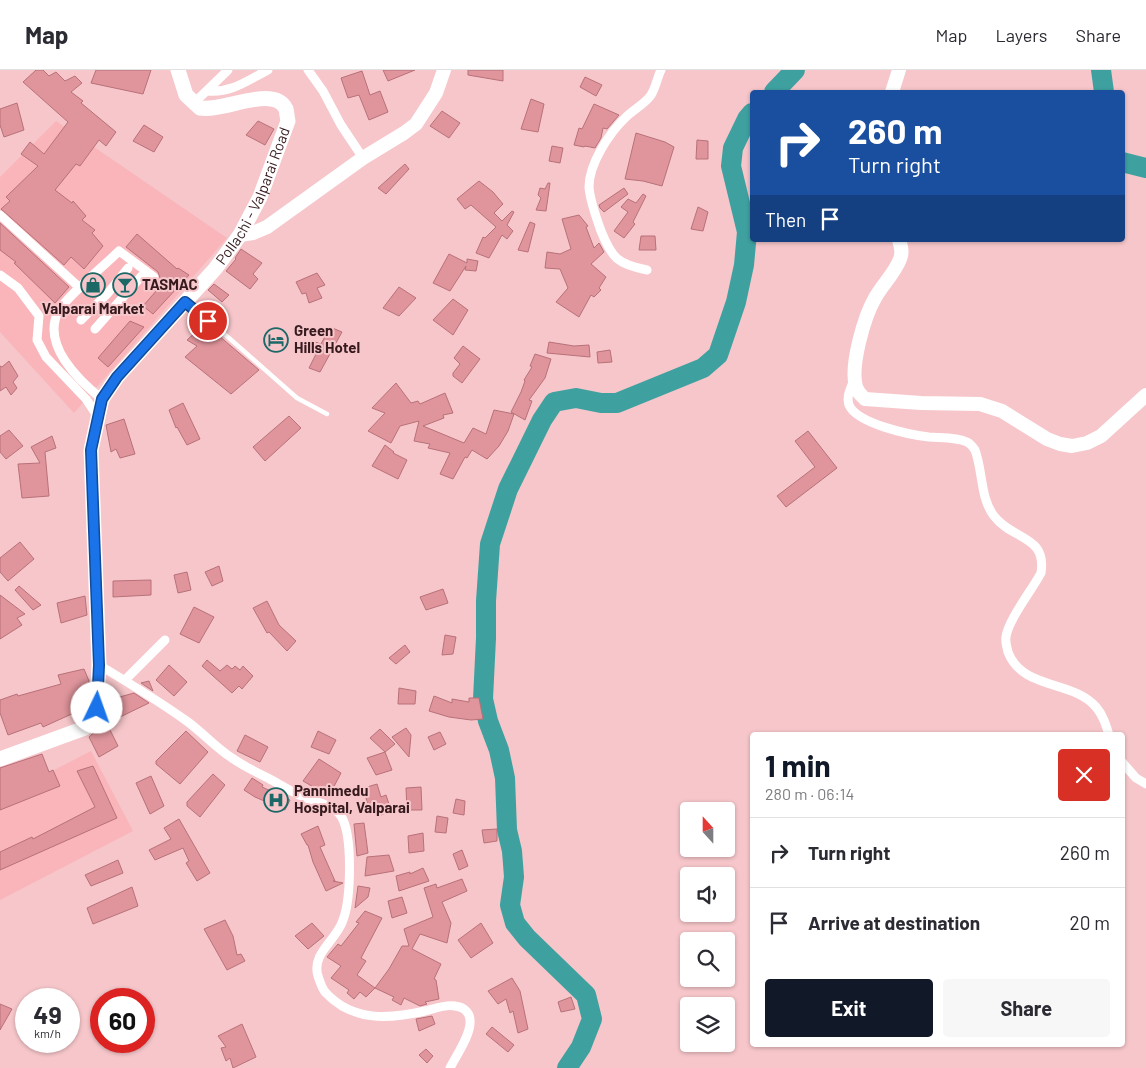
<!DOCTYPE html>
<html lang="en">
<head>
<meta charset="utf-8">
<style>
	body { margin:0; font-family:Barlow,sans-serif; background:#f7f7f7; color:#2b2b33; height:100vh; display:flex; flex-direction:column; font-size:19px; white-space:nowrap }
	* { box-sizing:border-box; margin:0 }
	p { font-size:16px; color:#7c7c81 }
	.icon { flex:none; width:28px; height:28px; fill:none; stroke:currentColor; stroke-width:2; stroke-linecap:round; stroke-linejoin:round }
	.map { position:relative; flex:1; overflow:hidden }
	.panel { position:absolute; left:750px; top:662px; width:375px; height:315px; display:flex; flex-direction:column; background:#fff; border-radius:5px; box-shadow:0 1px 4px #0004 }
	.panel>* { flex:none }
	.top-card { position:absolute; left:750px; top:20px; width:375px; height:152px; border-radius:5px; box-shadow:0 1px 4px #0004; background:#1a4fa0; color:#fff; overflow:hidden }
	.needle { width:32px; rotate:339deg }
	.controls { position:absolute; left:680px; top:732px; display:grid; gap:10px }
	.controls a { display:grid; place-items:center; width:55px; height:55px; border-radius:5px; background:#fff; box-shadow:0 1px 4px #0004; font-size:25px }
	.speed { position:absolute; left:15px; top:918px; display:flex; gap:10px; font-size:25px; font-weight:700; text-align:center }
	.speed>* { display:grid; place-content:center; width:65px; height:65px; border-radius:50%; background:#fff; box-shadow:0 1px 4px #0004; line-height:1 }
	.speed small { font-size:12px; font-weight:400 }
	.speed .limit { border:8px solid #d22; background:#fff; color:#111 }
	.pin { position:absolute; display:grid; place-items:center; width:42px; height:42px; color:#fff; margin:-21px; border:2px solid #fff; border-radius:50%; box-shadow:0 1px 5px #0007 }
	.me { position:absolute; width:55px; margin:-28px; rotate:3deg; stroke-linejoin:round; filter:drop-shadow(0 0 4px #0008) }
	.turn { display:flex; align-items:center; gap:18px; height:105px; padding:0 15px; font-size:22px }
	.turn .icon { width:65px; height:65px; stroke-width:2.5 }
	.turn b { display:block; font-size:35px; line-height:42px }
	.then { display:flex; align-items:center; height:48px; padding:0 15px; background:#0003; gap:10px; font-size:19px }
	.round { display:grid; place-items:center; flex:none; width:52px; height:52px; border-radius:5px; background:#f7f7f7 }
	.overview { display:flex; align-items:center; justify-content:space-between; height:85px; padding:0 15px }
	h1 { font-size:30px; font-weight:700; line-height:38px; color:#111827 }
	.action { display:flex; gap:10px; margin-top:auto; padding:10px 15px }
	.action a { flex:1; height:58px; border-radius:5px; background:#111827; color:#fff; font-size:20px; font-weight:700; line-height:58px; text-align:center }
	.action a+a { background:#f7f7f7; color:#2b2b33 }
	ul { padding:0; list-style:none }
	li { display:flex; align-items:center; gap:15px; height:70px; padding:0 15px; border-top:1px solid #e1e1e2 }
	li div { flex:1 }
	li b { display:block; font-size:19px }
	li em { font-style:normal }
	header { display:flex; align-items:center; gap:30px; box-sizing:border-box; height:70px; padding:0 25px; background:#fff; border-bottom:1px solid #e1e1e2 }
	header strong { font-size:24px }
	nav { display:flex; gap:28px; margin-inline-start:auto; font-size:18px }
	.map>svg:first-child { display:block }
	.built { fill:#f9b5ba }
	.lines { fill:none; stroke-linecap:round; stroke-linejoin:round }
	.river { stroke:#3ea1a0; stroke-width:20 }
	.building { fill:#e0959c; stroke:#b87178 }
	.lane { stroke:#fff; stroke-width:4.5 }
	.street { stroke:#fff; stroke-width:9 }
	.secondary { stroke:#fff; stroke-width:14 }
	.primary { stroke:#fff; stroke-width:15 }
	.route-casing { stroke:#114b97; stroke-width:12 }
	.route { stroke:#1a73e8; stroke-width:9 }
	.labels { text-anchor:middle; stroke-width:4; stroke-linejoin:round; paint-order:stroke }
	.street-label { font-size:15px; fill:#361a1d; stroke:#f6c6ca }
	.poi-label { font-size:15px; font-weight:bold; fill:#361a1d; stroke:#f6c6ca; text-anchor:start }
</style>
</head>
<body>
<header>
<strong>Map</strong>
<nav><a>Map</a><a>Layers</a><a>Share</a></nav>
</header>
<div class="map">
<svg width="1146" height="998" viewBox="0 0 1146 998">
	<rect width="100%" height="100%" fill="#f6c6ca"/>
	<path class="built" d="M56,51L227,168L74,343L0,262V107Z
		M91,681L133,761L0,830V728Z"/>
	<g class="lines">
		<path class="river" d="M1101,0L1104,22
			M774,22L795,0
			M1122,92L1146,98
			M567,998L581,977L592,949L586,925L527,868L515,853L510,835L514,807L512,781L507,760L505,708L499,680L488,651L483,629L486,568V531L490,474L508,419L542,350L554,332L576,328L601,333H617L703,298L718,285L736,232L744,195L747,162L731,96L733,78L747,49L752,43"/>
	</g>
	<path class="building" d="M36,0H43L49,6L56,2L65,11L75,6L82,13L71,22L83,31L81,33L116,62L106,76L99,70L80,96L76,94L55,120L72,133L73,131L86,146L82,150L95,160L92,163L103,176L84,199L71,187L64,195L1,139L10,131L6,127L38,96L21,84L30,72L44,84L68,52L23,12Z
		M96,0H151L143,24L91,13Z
		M383,0H415L388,11Z
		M468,0H503V11L468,5Z
		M362,1L370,25L380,21L388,42L369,50L359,25L348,28L341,8Z
		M585,7L602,15L596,26L580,17Z
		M531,29L544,34L538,62L521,59Z
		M17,33L24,60L4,67L0,55V39Z
		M594,34L619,45L607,59L603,58L601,68L595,78L585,76L584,77L574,75L579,58L582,59Z
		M442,41L460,53L449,68L430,56Z
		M258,51L274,59L265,75L246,65Z
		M144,55L163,67L154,82L133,71Z
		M636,63L665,72L674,77L662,116L643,111L625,109Z
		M697,70L708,71V89H696Z
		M552,76L563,78L560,93L549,91Z
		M405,94L409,99L386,124L378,118Z
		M479,111L493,122L503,134L494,143L502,151L512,141L514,142L507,155L513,161L507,169L502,165L489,188L476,183L483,167L485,168L496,157L471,135L465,139L457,129Z
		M548,113H550L546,141L536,140L541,128L538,125L540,118L545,119Z
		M624,118L628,124L604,142L600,138L599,135Z
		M643,124L646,126L633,152L635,154L624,168L614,161L628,142L621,137L628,129L636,133Z
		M698,137L708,142L703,161L691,159Z
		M579,145L588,156L586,157L594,178L599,173L604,182L591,194L606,207L599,218L601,220L594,227L591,225L579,247L556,232L568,218L560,199L545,198L547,182L560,184L571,179L562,149Z
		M530,152L535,154L528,182L518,180Z
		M0,153L69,217L55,233L14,193L16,192L0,180Z
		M137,164L177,199L178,198L189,205L153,244L143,236L164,212L160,208L158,202L126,177Z
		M641,166H655L656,180H639Z
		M241,179L262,193L253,204L258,209L250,219L226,201L236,189L235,188Z
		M449,184L467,193V189L478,191L476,201L465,200L466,196L450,221L433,213Z
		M317,203L325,215L317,218L322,228L309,233L306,223L302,224L296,212Z
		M214,214L229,225L222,232L208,220Z
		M399,217L416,228L399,246L383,238Z
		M453,229L468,240L453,265L433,250Z
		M130,251L144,257L108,297L98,288Z
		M205,254L259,300L231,324L185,287L197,276L187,270Z
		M330,257L342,262L320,302L309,298L316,284L310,280L315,272L321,274Z
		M549,272L574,276L589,275L590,287L547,283Z
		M463,276L480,289L462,313L453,306V303L460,294L454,288Z
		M610,280L612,292L598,293L597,282Z
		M535,284L551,289L545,308L529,330L532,331L525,350L511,342L521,322L525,311L524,310L532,297L530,296Z
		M9,291L18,306L13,312L17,318L11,325L6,317L0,321V296L2,297Z
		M396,313L411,333L418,331L420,334L445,323L453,343L443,345L444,348L423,356L464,373L473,358L486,364L494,340L514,344L508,361L499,376L487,389L472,380L467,388L465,387L453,409L440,404L450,383L428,378L430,374L414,371L419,351L400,356L391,373L368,361L385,343L372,338Z
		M183,333L200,369L187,375L177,357L176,358L169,340Z
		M289,346L301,358L265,391L253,377Z
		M124,349L135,384L120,388L116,379L111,382L106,355Z
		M9,360L23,376L6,389L0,382V366Z
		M808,361L837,398L786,437L777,426L815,397L795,371Z
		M52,366L56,378L45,382L49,426L22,428L18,394L40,393L31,377Z
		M385,375L394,382L393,383L407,390L398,409L372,396Z
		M20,472L34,489L8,511L0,502V488Z
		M219,496L223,511L212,516L205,502Z
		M187,502L191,520L178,523L174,505Z
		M151,510V525L113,527V511Z
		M19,516L41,535L33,540L15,520Z
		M443,519L448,533L426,540L420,527Z
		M0,525L25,544L17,548L22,555L0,569Z
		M85,526L87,545L61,553L57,533Z
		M267,531L279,555L296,571L287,581L269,562L267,563L253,538Z
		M194,537L214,547L199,573L180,564Z
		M445,565L456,567L453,584L442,585Z
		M405,575L410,582L396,594L389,588Z
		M207,590L220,601L227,595L232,599L235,596L240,600L243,596L253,606L242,619L239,616L232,623L202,596Z
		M169,595L187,612L174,626L156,610Z
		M84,599L89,611L87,637L43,657L41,653L8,665L0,643V630L17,624L18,626L61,614L58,605Z
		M149,611L153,621L141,613Z
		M399,618L416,621L415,634H398Z
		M134,623L149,633L120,647L116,628Z
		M434,626L452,633V629L469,632V628H479L483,649L471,650L449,647L429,641Z
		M107,654L118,676L99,687L89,667L99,658Z
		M406,658L411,665L409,687L392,667Z
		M380,659L395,674L385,682L370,668Z
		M186,661L208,682L180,714L156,694V691Z
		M318,661L336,670L329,684L311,677Z
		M440,662L446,674L434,680L428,667Z
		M245,665L268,677L260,692L237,681Z
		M385,682L392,700L376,705L367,688Z
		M42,684L49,702L53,700L60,716L0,740V698Z
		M319,689L341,703L329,726L303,711Z
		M93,696L117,748L0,800V782L32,767L33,769L95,737L77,701Z
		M213,704L225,715L200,747L187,736V732Z
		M151,706L164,736L150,744L136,713Z
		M252,708L263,715L262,717L290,730L285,740L255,727L244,720Z
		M377,714L381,727L386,725L391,740L381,745L378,739L369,742L364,718Z
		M421,717L422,740H407L406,718Z
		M456,729L465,731L464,745L453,743Z
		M437,746L448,748L446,763L435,762Z
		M179,749L210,803L197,811L186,793L189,791L183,778L155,790L149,780L171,769L164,758Z
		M364,753L368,783L357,786L354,754Z
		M318,756L325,775L320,777L335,811H333L343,813L326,821L313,792L308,775H307L301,764Z
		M497,759V771L484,773L482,760Z
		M423,763L424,781L409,783L408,766Z
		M462,780L468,796L459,800L453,784Z
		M389,785L394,801L365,806L367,787Z
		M118,790L123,803L91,816L85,805Z
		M423,798L429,811L399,821L396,806L410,802V804Z
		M462,809L467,821L442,832L451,853L447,873L420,864L412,879L441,894L434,909L436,910L439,929L425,932L427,934L420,936L404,928L401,935L392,930L394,927L375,918L389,899L402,876H409L404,859L433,847L424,818L436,814L437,818Z
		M358,816L370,818L368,827L355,838Z
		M132,817L138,836L93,854L87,838Z
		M402,827L407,843L392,848L388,831Z
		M365,841L382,848L361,888L366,891L357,905L375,918L366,927L360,922L354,929L347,923L349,920L331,908L341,896L327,887L338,874L341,876L359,853L356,852Z
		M225,850L233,866L237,885L241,884L245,891L227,900L204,859Z
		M312,853L324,866L308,879L295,866Z
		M481,853L493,873L471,888L458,870Z
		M512,908L520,921L528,959L518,963L513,941L510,943L506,929L498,934L488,921Z
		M571,927L575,939L561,942L558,932Z
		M0,934L12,939L0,960Z
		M432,946L435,954L419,961L416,949Z
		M242,954L256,987L233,998L230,988L226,991L221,978L226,977L218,966Z
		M492,957L514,975L508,982L486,964Z
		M426,979L433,986L427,993L419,985Z"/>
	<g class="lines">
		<path class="lane" d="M186,233L229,268L297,328L327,344"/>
		<path class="street" d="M308,0L323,21L341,55L363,88
			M208,21C232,23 248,10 268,0
			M194,33L228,0
			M0,145L80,218
			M647,200C617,194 612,188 601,161C596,147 590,131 589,117C589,94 609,63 626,47C634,39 645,34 651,25C656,17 657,8 661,0
			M0,205L18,218L39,246L37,270L46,287L86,329L98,347
			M81,250L108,223L128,198
			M95,259L146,201
			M854,310C851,318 846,326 849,335C857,354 911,365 929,367C942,368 956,367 967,372C971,374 973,377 975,380C983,401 980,428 994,446C1012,470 1047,465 1041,503C1032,520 1008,550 1006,567C1005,572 1007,577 1008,582C1022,620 1073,610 1096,637C1103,645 1106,655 1109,665
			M102,329C78,310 42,275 58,242C66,227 105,195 119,181L154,207L119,181
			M99,595C129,613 159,631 188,652C203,663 216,678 232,688C243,696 256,702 268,708C279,714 290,721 301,726C314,732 333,734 341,746C353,765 351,829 343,850C337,870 311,883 318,906C320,912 322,919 326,923C353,952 390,949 425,941C434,939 445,934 455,936C464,937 471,943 470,953C470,966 456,986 450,998
			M125,610L165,570
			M1122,692L1136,708L1146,714"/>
		<path class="secondary" d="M892,22L899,0
			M240,165L253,163L267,157L363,88L404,63L416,54L436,23L444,0
			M899,170C901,176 903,182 900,189C895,203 882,215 875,228C864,247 850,296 856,317C858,323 861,325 865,329L921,333L980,334L1002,341L1047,369L1060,374L1072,376L1087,373L1101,366L1146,325"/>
		<path class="primary" id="s1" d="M0,689L85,658L96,647L99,595L91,380L102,329L117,307L215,199L240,165L260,127L288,51C287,47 287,43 286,39C274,14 224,42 200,38L186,25L178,0"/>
	</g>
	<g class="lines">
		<g class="route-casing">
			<path id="route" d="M97,638L99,595L91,380L102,329L117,307L185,232L208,251"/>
		</g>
		<use href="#route" class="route"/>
	</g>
	<defs>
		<g id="shop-ring" transform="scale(1.25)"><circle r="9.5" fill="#f6c6ca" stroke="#1b6867" stroke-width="1.5"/><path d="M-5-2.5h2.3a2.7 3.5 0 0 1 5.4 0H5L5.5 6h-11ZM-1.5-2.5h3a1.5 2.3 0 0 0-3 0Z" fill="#1b6867"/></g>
		<g id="bar-ring" transform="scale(1.25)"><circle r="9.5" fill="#f6c6ca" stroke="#1b6867" stroke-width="1.5"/><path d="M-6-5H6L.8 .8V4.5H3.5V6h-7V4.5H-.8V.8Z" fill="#1b6867"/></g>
		<g id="hotel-ring" transform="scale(1.25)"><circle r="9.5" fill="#f6c6ca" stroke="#1b6867" stroke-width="1.5"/><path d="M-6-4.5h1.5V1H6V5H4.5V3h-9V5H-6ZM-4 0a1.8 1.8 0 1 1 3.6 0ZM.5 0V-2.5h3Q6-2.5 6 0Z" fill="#1b6867"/></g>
		<g id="hospital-ring" transform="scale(1.25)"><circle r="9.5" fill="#f6c6ca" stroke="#1b6867" stroke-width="1.5"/><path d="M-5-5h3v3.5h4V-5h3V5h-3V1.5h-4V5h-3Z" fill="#1b6867"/></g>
	</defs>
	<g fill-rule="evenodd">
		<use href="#shop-ring" x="93" y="215"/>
		<use href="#bar-ring" x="125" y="215"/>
		<use href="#hotel-ring" x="276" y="270"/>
		<use href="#hospital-ring" x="276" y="730"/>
	</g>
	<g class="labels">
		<g class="street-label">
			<text dy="5" stroke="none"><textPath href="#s1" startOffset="681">Pollachi - Valparai Road</textPath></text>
		</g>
		<g class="poi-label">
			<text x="142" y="220">TASMAC</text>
			<text x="93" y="244" text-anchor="middle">Valparai Market</text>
			<text x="294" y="266">Green<tspan x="294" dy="17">Hills Hotel</tspan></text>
			<text x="294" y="726">Pannimedu<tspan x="294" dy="17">Hospital, Valparai</tspan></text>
		</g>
	</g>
</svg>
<div class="controls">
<a><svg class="needle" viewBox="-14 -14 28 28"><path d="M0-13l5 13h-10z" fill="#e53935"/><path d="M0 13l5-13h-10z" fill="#7c7c81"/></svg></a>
<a><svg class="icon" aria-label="sound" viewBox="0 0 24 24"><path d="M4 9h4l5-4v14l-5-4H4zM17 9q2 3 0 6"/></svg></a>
<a><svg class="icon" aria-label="search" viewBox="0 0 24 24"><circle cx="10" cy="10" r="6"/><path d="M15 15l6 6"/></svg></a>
<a><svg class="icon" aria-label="layers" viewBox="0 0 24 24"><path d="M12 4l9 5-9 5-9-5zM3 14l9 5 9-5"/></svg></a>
</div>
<div class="speed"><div>49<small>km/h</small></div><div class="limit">60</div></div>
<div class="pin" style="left:208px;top:251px;background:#d93025"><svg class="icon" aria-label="arrive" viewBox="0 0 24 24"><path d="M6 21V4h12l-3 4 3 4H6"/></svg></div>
<svg class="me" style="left:97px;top:638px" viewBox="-20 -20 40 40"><circle r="19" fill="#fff"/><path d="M0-13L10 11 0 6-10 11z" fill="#1a73e8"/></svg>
<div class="top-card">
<div class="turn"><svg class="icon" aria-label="right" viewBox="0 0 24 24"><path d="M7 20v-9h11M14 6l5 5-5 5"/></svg><div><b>260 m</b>Turn right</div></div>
<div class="then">Then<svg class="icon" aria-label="arrive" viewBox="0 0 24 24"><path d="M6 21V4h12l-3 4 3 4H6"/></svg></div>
</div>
<section class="panel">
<div class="overview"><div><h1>1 min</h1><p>280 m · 06:14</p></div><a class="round" style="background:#d93025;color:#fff"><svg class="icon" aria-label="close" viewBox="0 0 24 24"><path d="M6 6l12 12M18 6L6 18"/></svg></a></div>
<ul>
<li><svg class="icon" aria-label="right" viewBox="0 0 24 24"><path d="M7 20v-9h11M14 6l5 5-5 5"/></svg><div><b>Turn right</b></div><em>260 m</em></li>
<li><svg class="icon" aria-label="arrive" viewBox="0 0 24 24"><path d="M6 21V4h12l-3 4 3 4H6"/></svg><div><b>Arrive at destination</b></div><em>20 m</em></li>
</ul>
<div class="action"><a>Exit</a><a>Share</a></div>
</section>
</div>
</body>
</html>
